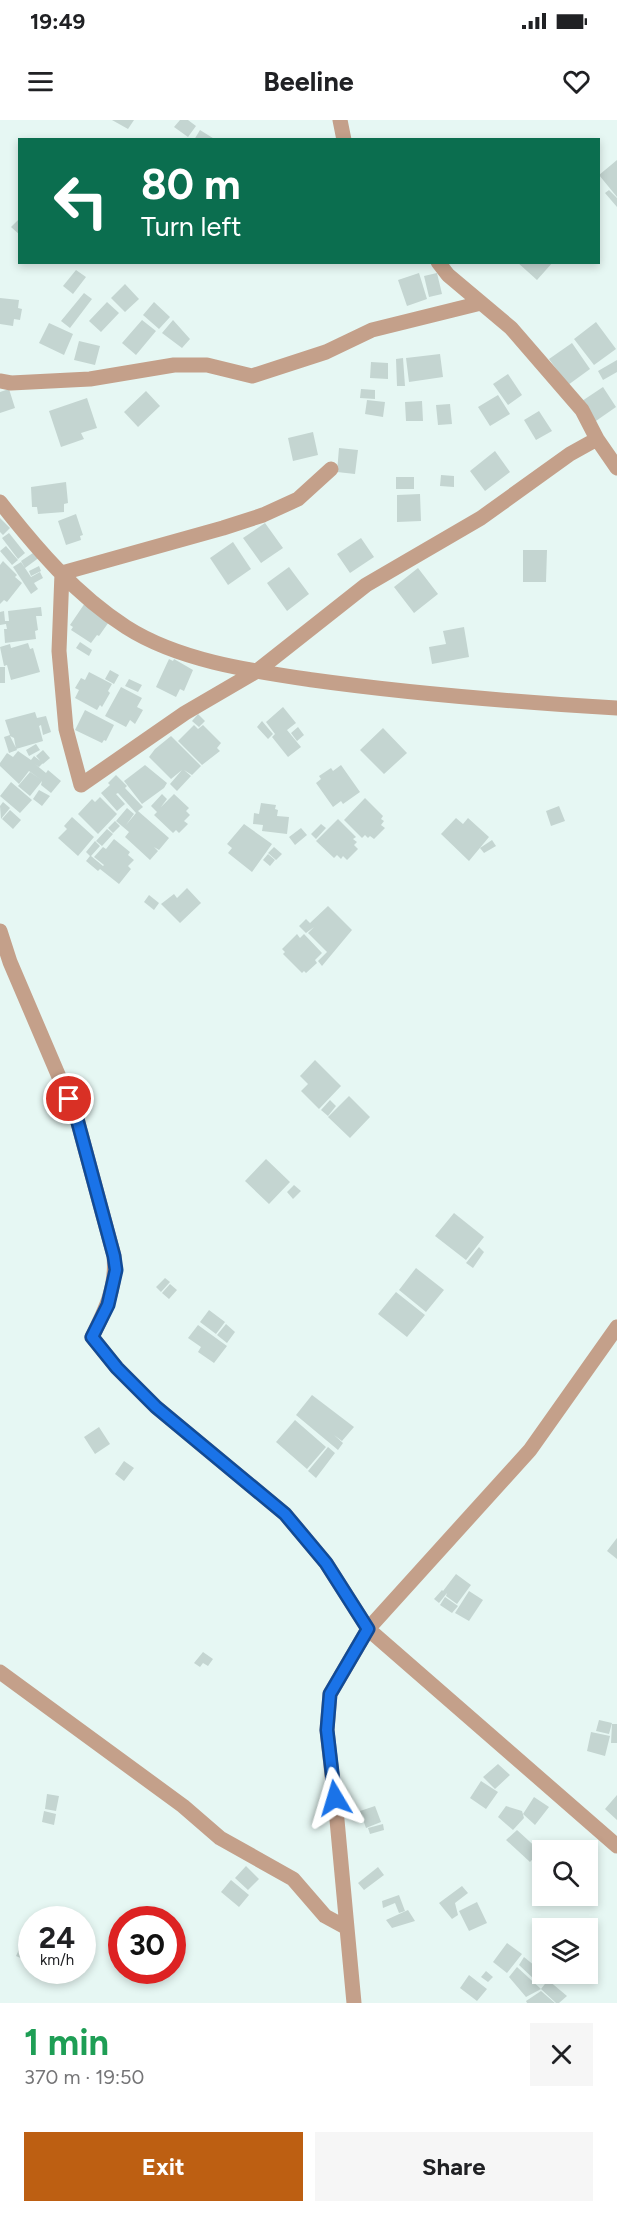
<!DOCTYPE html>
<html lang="en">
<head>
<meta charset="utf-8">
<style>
	body { margin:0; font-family:Figtree,sans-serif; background:#f6f6f6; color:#202124; height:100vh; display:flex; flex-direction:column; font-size:22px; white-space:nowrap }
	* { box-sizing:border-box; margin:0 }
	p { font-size:20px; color:#757577 }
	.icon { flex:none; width:33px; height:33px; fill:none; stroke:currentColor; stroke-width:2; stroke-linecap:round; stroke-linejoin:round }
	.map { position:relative; height:1883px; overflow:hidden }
	.side { display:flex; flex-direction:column; background:#fff; flex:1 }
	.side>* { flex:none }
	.guide { position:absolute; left:18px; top:18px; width:582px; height:126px; border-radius:0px; box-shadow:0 3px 9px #0003; background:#0b6e4f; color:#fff; overflow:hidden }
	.tools { position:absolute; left:532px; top:1720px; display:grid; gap:12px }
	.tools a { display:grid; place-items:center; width:66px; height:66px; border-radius:0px; background:#fff; box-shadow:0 3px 9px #0003; font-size:30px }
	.speed { position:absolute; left:18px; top:1786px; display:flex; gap:12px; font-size:30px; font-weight:700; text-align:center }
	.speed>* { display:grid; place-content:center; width:78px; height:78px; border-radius:50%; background:#fff; box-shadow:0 3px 9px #0003; line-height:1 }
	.speed small { font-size:15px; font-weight:400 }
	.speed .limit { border:9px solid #d22; background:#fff; color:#111 }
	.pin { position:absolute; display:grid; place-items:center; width:51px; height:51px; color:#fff; margin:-26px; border:3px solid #fff; border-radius:50%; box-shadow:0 2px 6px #0007 }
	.me { position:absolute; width:66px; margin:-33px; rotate:353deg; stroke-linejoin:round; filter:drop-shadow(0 0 4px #0008) }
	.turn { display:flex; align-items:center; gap:21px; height:126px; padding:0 24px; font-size:27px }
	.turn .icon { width:78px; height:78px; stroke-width:2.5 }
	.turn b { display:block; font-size:42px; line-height:51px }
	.round { display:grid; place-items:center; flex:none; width:63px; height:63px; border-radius:0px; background:#f6f6f6 }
	.summary { display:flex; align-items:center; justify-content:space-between; height:102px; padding:0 24px }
	h1 { font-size:36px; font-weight:700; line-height:45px; color:#1e9e55 }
	.action { display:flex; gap:12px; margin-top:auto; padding:12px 24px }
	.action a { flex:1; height:69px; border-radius:0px; background:#bd5f12; color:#fff; font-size:24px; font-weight:700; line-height:69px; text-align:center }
	.action a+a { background:#f6f6f6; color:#202124 }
	.status { display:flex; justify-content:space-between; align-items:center; height:42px; padding:0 30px; background:#fff; direction:ltr }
	.status svg { height:16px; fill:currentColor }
	header { display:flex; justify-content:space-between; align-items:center; height:78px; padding:0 24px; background:#fff; font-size:27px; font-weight:700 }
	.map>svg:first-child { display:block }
	.building { fill:#c4d5d1 }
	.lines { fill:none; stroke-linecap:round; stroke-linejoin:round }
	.minor { stroke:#c4a08a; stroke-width:15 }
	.route-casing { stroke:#114b97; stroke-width:15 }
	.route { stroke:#1a73e8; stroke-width:10 }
</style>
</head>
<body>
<div class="status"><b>19:49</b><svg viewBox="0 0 49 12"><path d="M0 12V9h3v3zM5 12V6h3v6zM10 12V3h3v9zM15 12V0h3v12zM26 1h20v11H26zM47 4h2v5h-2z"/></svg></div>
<header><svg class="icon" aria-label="menu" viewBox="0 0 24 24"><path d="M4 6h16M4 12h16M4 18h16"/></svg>Beeline<svg class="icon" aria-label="heart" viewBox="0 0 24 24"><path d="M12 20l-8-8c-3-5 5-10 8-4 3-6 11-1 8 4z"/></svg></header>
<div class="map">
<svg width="617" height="1883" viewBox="0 0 617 1883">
	<rect width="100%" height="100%" fill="#e6f7f3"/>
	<path class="building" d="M112,0H134L128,9Z
		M180,0H188L196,6L188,17L174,7Z
		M200,10L216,20H194Z
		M617,40V77L599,55Z
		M609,70L617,78V87L605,73Z
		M20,98V115L11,107Z
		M517,142H553L537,160Z
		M76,150L86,157L73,174L63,166Z
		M419,153L427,179L407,186L398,160Z
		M437,153L442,174L429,177L424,156Z
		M125,164L139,179L125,192L111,178Z
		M84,173L92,179L70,208L61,201Z
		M0,178L19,180L18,188L22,189L20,200L14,199L13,206L0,204Z
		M107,182L119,193L101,212L89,201Z
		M154,182L170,197L159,209L143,195Z
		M142,200L156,211L136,235L122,223Z
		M173,200L190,219L182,228L162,213Z
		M596,202L616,229L594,245L574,219Z
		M49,203L73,214L64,235L39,223Z
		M79,221L100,226L95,245L74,240Z
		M572,223L590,249L568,265L549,239Z
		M440,234L443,257L409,262L406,238Z
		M403,238L405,266H397L396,239Z
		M617,240V252L603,260L598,251Z
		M371,242L388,243V259L370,258Z
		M508,254L522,275L508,285L493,264Z
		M603,267L616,287L593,303L579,283Z
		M9,269L15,288L0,293V272Z
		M361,269L375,270V279L360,278Z
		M146,271L160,286L138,307L124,292Z
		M498,275L510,294L490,306L478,287Z
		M87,278L97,308L81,313L84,319L61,327L49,291Z
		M367,280L385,282L383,297L365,294Z
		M422,281L423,301H406L405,282Z
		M450,284L452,304L438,305L436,285Z
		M539,291L552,311L536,320L524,300Z
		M313,312L318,335L293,341L288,318Z
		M339,328L358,330L355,354L337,352Z
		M495,331L510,352L485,371L470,351Z
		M441,355L454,356V367L440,366Z
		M396,357H414V369H396Z
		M66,362L68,383L64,384V392L38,394L37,387H32L31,367Z
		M420,374L421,401L397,402V375Z
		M76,394L83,415L80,416L81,420L66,425L58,401Z
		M0,398L10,408L3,415L0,412Z
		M265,403L283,428L261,443L243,418Z
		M9,413L25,433L18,439L2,418Z
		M361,418L374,437L350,453L337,434Z
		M233,422L251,449L228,465L210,438Z
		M6,426L18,440L12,445L0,431Z
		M523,430H547L546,462H523Z
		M36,431L40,437L25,448L21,441Z
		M3,441L17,455L15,457L22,463L7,482L4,480L0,484V445Z
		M21,442L31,457L40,452L43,458L34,463L38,469L31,474L13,447Z
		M39,446L41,451L31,456L29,451Z
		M289,447L309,474L287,491L267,463Z
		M418,448L438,474L414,493L394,467Z
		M85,483L111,499L99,516L97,515L91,523L71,510L73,507L70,505Z
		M41,487L42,496H36L38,510L35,511L36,519L5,523L4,509H7L6,504L0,505V492L4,491L5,501H9L8,491Z
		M464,507L469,537L432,544L429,527L446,524L443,511Z
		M80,522L92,530L89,536L76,528Z
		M28,523L30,529L33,528L40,552L11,560L7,545L4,546L0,527L10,524L11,528Z
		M169,539L173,541L174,539L193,550L184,571L180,569L176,577L156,567Z
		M0,547H5V563H0Z
		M110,550L119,555L114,564L105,559Z
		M89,552L112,564L108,571L110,573L102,587L100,585L97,590L75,578L79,570L75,568L81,558L85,560Z
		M129,559L142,565L138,572L125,566Z
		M121,567L142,578L137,587L143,590L135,604L130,600L126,607L105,596Z
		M283,587L296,603L287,610L301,627L288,637L272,617L275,614L266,602Z
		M85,590L114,605L106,621L104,620L102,623L75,610Z
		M35,592L37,598L46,596L51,612L43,615L41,605L39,606L43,621L16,629L14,618L10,616L17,630L9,633L4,617L10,615L5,600Z
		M198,594L205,601L199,607L192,601Z
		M262,601L273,614L268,619L257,607Z
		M194,605L198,609L203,605L221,623L217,628L220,631L202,645L178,621Z
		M298,607L304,615L297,621L291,613Z
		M383,608L407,633L384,654L360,630Z
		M171,616L201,646L192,655L184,650L191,656L177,671L170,664L182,650L171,659L149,637L155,629Z
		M36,624L40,630L29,636L26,630Z
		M43,630L50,638L43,644L36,636Z
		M18,631L31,640L34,636L43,643L39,647L35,644L46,653L48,650L61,661L51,673L41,665L42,661L30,676L18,666L30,652L40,659L29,651L19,664L0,646V643L7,633L13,637Z
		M145,645L167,663L164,668L142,684L124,661Z
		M341,645L360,672L343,684L341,681L333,687L316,663L321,659L319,656L331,648L333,651Z
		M116,655L127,666L125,668L143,687L138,691L169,718L159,730L154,727L158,731L150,740L125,717L129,712L116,701L127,688L134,694L126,705L136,693L118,673L116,674L125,684L117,691L101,673L110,665L108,663Z
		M11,662L32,680L20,693L0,676Z
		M39,670L50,676L42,686L33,679Z
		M162,674L167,679L161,687L174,674L189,688L186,691L190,695L184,701L188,704L179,713L176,710L173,713L154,695L157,692L151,686Z
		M100,677L117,694L98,714L78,694L92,679L95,682Z
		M365,678L383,696L381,699L384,701L381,705L385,708L374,719L370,716L368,718L365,715L362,718L344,700Z
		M3,682L10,688L1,699L0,686Z
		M261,683L276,685L275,689L278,690L277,696L289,697L287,714L262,711L263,705L253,704L254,693L259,694Z
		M559,686L565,701L551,706L546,691Z
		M10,690L21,700L13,709L2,699Z
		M72,697L94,717L78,736L58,718L67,709L64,706Z
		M456,698L463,704L468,698L489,717L469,741L441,714Z
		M338,699L356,717L353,719L357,722L354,725L358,729L347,740L343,736L341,739L337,735L334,738L316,721Z
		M115,701L120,706L113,713L108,708Z
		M244,704L272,724L252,752L228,733L232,728L227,724Z
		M321,704L326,708L316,719L311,714Z
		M301,708L307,715L295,725L289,717Z
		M107,709L113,714L102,726L96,721Z
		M114,719L130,732L128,735L134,740L128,746L131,749L119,764L100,749L98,751L86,741L90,736L86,732L95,721L100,726L91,736L103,746L104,745L94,737L103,727L106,729Z
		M492,720L496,726L484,733L480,728Z
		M274,727L282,734L276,740L268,733Z
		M268,734L275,740L270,746L263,740Z
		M187,768L201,783L180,803L161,784L174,774L177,778Z
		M149,775L159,783L154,790L144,782Z
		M328,786L352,810L322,846L318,841L327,832L308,813L314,807L306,813L299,806L306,799L310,803Z
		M297,814L300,818L304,814L322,833L315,840L317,843L306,853L304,851L302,853L283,834L285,832L282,829Z
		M315,940L341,966L319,989L301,971L308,964L300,956Z
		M349,976L370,997L350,1018L328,997Z
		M330,980L336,986L328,996L321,990Z
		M266,1039L290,1062L269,1084L245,1061Z
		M294,1065L301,1071L293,1079L287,1072Z
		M454,1093L484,1117L466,1140L435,1116Z
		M479,1127L484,1132L473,1148L466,1143Z
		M416,1148L444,1170L426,1192L399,1170Z
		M165,1158L170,1162L161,1172L156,1167Z
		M170,1164L177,1170L169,1179L162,1173Z
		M396,1172L425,1195L407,1217L378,1194Z
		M209,1190L225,1202L216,1214L200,1202Z
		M226,1204L235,1212L227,1223L217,1215Z
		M198,1205L227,1226L214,1243L198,1232L201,1227L188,1218Z
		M312,1275L354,1307L342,1321L334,1315L343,1323L338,1330L296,1295Z
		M295,1300L326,1327L307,1349L276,1322Z
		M99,1307L110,1324L95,1334L84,1317Z
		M328,1327L335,1333L316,1358L308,1351Z
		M124,1341L134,1348L124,1361L115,1354Z
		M617,1418V1439L607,1431Z
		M456,1454L471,1465L457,1484L446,1476L447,1473L439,1483L434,1479L442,1470L443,1471Z
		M469,1471L483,1480L469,1501L455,1493Z
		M445,1477L458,1486L452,1493L440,1485Z
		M203,1532L213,1539L208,1546L203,1543L200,1547L194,1543Z
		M599,1600L612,1603L609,1614L596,1611Z
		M612,1604H617V1623H611Z
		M591,1612L610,1616L605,1636L587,1631Z
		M498,1644L510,1655L495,1669L483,1657Z
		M481,1661L498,1672L486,1689L470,1678Z
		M47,1674L59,1676L56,1691L45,1689Z
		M617,1675V1700L605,1689Z
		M534,1677L549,1687L535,1705L523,1694Z
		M375,1686L381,1702L366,1708L360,1691Z
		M506,1686L522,1691L524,1698L513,1710L498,1697Z
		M44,1691L56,1694L54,1705L42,1702Z
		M383,1704L384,1710L370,1714L368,1708Z
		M517,1710L540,1731L530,1742L506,1720Z
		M246,1746L259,1759L248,1770L235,1758Z
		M378,1747L384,1755L364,1770L358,1763Z
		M231,1760L249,1775L239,1787L221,1772Z
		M462,1766L468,1773L455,1783L458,1795L452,1799L439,1783Z
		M399,1775L405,1791L399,1793L395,1783L383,1788L382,1781Z
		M477,1782L487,1803L469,1811L459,1791Z
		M408,1790L415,1801L392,1808L386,1800Z
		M25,1817L32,1820L28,1831L32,1833V1843L16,1836Z
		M507,1823L522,1834L507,1853L493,1842Z
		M524,1837L541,1851L535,1860L519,1845Z
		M517,1847L541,1869L526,1877L509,1857Z
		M486,1851L493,1857L488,1862L481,1857Z
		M469,1855L487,1869L477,1881L460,1868Z
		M548,1860L567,1876L559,1883H556L541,1869Z
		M541,1871L555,1883H527L526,1881Z"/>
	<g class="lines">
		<path class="minor" d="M340,0L344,20
			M438,142L448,155L511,208L582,290L597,319L617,348
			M0,261L11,263L90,259L174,245H207L252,256L326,232L372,210L481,183
			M331,349L298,379L263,395L223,408L62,453L59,531L66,609L81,665L185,593L257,551L366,465L481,398L570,334L597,319
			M0,382C36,428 76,475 126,507C179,541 252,551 313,560C414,574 516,582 617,588
			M0,811L10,842L77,999L114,1136C117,1167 105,1191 92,1217L117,1248L156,1287L285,1394L326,1443L368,1509L617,1726
			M0,1552L183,1686L220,1718L293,1759L325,1796L347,1808L354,1883
			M347,1808L337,1700L327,1610L330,1574L368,1509L530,1330L617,1207"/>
	</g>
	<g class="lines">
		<g class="route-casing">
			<path id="route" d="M69,979L77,999L114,1136L116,1150L108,1185L92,1217L117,1248L156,1287L285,1394L326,1443L368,1509L330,1574L327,1610L335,1678"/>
		</g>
		<use href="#route" class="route"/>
	</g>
</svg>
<div class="tools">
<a><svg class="icon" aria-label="search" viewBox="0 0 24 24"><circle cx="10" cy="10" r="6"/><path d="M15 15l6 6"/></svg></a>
<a><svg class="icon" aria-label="layers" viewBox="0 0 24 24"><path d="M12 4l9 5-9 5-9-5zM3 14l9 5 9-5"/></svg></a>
</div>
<div class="speed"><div>24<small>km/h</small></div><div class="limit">30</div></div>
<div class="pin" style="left:69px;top:979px;background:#d93025"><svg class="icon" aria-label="arrive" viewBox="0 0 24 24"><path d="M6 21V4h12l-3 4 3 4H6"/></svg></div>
<svg class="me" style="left:335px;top:1678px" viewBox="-20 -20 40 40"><path d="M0-17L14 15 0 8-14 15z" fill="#1a73e8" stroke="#fff" stroke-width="4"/></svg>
<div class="guide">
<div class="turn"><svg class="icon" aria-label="left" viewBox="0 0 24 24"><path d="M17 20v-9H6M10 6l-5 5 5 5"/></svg><div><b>80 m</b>Turn left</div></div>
</div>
</div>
<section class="side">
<div class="summary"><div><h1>1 min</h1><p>370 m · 19:50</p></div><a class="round"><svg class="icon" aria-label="close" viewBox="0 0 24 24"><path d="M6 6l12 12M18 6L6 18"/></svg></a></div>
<div class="action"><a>Exit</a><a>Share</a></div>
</section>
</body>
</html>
